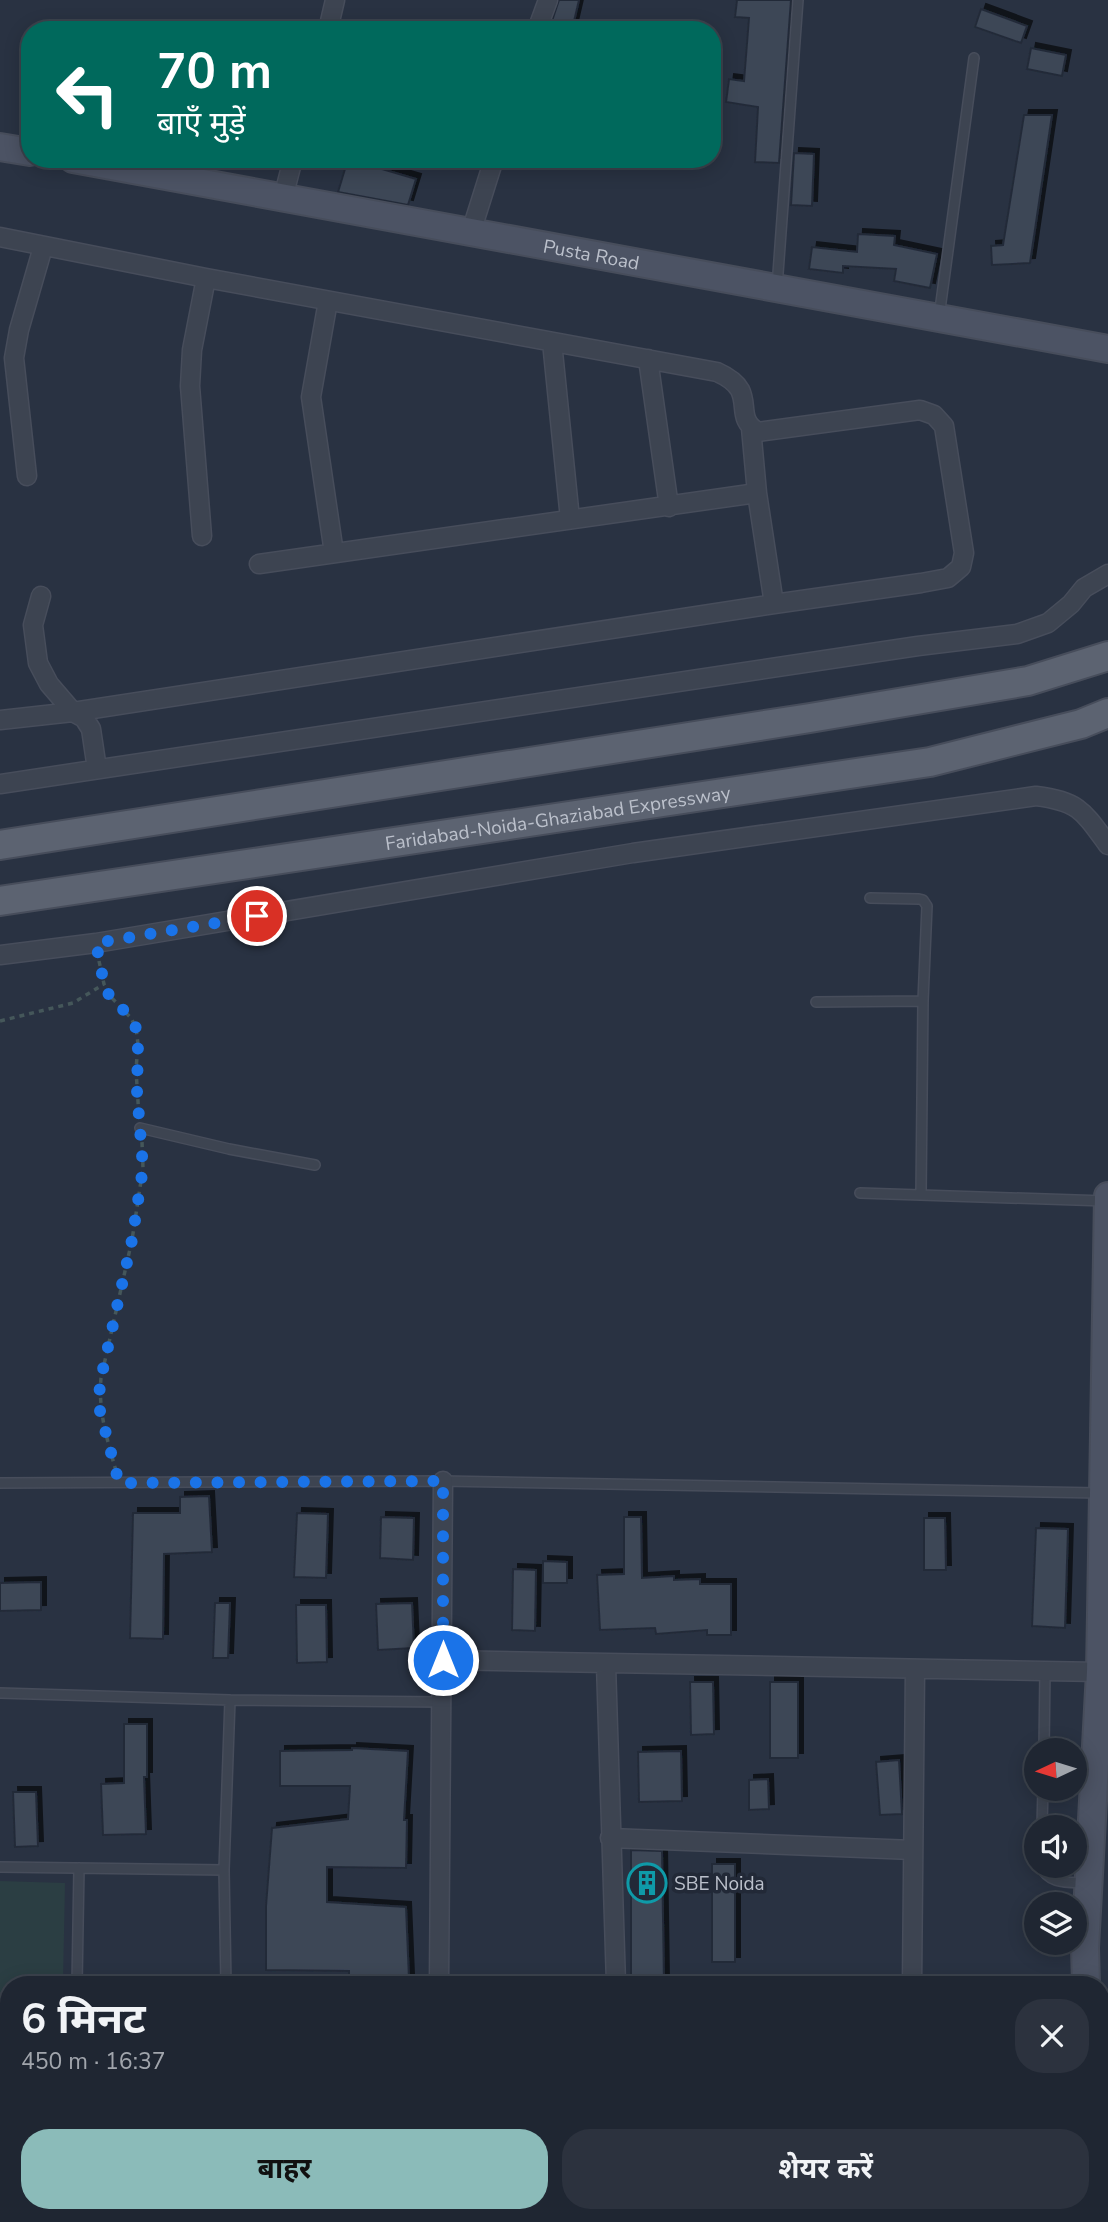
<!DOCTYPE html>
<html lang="hi">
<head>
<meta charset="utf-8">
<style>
	body { margin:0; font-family:"Nunito Sans","Noto Sans Devanagari",sans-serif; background:#2c323e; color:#f1f3f6; height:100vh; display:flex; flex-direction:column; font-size:26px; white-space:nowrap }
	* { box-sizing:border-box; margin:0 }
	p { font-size:23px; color:#a1a5ac }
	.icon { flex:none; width:38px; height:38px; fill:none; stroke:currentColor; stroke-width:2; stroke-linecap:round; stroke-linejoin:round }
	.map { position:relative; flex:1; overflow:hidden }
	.details { position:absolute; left:0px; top:1976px; width:1110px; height:247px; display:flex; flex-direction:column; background:#1f2632; border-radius:28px 28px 0 0; box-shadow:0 4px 18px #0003,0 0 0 2px #3c434d }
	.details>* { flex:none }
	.hud { position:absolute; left:21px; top:21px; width:700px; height:147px; border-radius:28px; box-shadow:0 4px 18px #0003,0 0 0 2px #3c434d; background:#00695c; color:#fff; overflow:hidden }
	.needle { width:46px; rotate:266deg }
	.controls { position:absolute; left:1024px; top:1738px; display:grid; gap:14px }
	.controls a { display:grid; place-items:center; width:63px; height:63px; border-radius:50%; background:#1f2632; box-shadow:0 4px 18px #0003,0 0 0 2px #3c434d; font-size:35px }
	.pin { position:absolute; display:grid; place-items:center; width:60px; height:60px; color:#fff; margin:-30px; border:4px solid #fff; border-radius:50%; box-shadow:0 2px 7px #0007 }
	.me { position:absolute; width:77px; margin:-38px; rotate:0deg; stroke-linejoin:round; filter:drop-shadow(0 0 5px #0008) }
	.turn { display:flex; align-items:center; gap:24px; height:147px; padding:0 21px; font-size:32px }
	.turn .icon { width:91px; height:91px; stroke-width:2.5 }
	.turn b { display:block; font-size:49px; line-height:60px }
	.round { display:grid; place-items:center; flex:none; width:74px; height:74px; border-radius:28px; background:#2c323e }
	.head { display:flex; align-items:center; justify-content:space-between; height:119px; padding:0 21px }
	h1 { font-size:42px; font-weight:700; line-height:52px }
	.primary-button { display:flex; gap:14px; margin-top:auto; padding:14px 21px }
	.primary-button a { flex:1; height:80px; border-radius:28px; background:#8bbbb9; color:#111; font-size:28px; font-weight:700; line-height:80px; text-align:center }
	.primary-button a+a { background:#2c323e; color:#f1f3f6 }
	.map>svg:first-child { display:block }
	.green { fill:#2b3e43 }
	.building { fill:#3c4657; stroke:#242b39; stroke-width:2; filter:url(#shadow) }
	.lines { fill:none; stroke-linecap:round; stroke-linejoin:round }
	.lane-casing { stroke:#474d5b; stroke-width:12 }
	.street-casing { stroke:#474d5b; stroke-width:21 }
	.secondary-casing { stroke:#474d5b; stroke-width:30 }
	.primary-casing { stroke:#474d5b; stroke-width:32 }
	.path { stroke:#45575a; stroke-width:3.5; stroke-dasharray:5 5; stroke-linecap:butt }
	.lane { stroke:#3d4451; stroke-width:9 }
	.street { stroke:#3d4451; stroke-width:18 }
	.secondary { stroke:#4c5364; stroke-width:26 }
	.primary { stroke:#5c6371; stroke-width:28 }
	.route { stroke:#1a73e8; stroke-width:12; stroke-dasharray:0 21.6 }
	.labels { text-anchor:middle; stroke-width:7; stroke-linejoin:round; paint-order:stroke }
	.street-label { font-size:19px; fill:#bbc0cb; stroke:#222937 }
	.poi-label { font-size:19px; fill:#bbc0cb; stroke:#222937; text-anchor:start }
</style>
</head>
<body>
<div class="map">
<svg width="1108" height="2222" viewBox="0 0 1108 2222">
	<defs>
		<filter id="shadow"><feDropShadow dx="5" dy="-5" stdDeviation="0" flood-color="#0009"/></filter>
	</defs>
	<rect width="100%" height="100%" fill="#293242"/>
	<path class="green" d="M0,1881L65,1883L63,1984H9V2120L0,2119Z"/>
	<path class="building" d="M559,0H579L572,30H549Z
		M737,0H791L779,163L755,162L758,107L726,102L729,79L744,81L749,18L735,17Z
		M981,9L1027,26L1021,43L975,27Z
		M1031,48L1066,55L1062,76L1027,69Z
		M1024,115H1052L1030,263L992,265L991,246L1003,245Z
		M794,153L814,154L812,206L791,205Z
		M348,159L416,179L408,205L338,192Z
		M858,234L895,236L894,245L937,254L930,288L894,281L896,269L843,266V273L809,269L812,247L857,252Z
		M209,1496L212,1552L164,1554L163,1639L130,1638L133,1513H180V1497Z
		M297,1513L328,1514L326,1578L294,1577Z
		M381,1517L414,1518L413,1560L380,1558Z
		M624,1517H641L642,1578L674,1576V1580L700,1579V1584H731V1635H707V1630L656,1634L655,1628L600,1630L597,1575L624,1574Z
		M924,1518H945L946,1570H924Z
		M1036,1528L1068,1529L1065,1628L1032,1626Z
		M543,1561L567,1562V1583H543Z
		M513,1569L536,1570L535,1631L512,1630Z
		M41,1582V1610L0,1611V1583Z
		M215,1603H230L228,1658H213Z
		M412,1603L414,1648L378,1650L376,1604Z
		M296,1605H326L327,1662L297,1663Z
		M690,1682H713L714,1734L691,1735Z
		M770,1682H798V1758H770Z
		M124,1724H147V1777H144L146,1834L103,1835L101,1784L124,1783Z
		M352,1748L408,1751L404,1820H407L406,1868L327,1867V1902L406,1907L409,1979L349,1976V1971L266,1970V1906L272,1828L348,1819L350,1786H280V1751L352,1750Z
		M681,1751L682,1801L639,1802L638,1752Z
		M899,1760L902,1814L880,1815L876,1762Z
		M768,1779L769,1809L749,1810V1780Z
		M13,1792H36L38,1846L15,1847Z
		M631,1850L662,1851L664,1984H631Z
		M712,1864H735V1962H712Z"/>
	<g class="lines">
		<g class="lane-casing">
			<path id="lane" d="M777,287L798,0
				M939,317L974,58
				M870,898L919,899L923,900L927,906L923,1001L921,1195
				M816,1002L923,1001
				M140,1128L229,1149L315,1165
				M860,1193L1106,1201
				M0,1483L443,1481L1099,1493
				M0,1693L230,1700L442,1702
				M1044,1750L1045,1670
				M1042,1827L1043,1788
				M1041,1866C1048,1885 1069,1882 1087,1883
				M0,1867L224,1870
				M77,1984L79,1868
				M226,1984L224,1870L230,1700
				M0,2131H9
				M1101,2149H1108
				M227,2222V2214
				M707,2222L708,2214"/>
		</g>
		<g class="street-casing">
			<path id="street" d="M328,30L335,0
				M537,30L548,0
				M283,198L293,159
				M471,232L494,159
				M0,237L206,278L717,372C726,376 735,381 740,390C748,406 738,420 758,432L920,410L934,415L944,426L964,553L961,567L948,578L921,583L774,604L73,712L0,720
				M328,301L311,397L334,553
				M552,342L570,519
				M648,359L669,507
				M751,428L757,493L774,604
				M27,476L14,358L19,330L43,247
				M202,536L190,386L192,350L206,278
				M259,564L757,493
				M41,596L33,625L38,663L49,684L73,712L84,718L91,729L97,769
				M0,784L918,646L1017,634L1048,623L1071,604L1084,588L1108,574
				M0,955L96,943L633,853L1036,796C1079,801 1084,812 1108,845
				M443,1660L1100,1672
				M606,1664L616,1984
				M610,1838L913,1850
				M439,1984L443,1481
				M912,1984L915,1670
				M438,2222L439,2214"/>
		</g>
		<g class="secondary-casing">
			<g id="secondary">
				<path d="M0,147L30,152"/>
				<path id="s1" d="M73,159L1108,349"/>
				<path d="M1086,1984L1085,1948L1100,1672L1108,1196"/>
				<path d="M1091,2222V2214"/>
			</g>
		</g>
		<g class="primary-casing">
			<g id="primary">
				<path d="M0,845L810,718L1028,681L1108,656"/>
				<path id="s2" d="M0,901L930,762L1081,724L1108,713"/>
			</g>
		</g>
		<path class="path" d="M99,961L104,984L109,995L131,1018L136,1028L138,1044L136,1070L139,1117
			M0,1021L73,1003L104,984
			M116,1471C107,1439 98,1411 101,1378L132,1240L143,1168L142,1142"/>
		<use href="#lane" class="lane"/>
		<use href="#street" class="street"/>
		<use href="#secondary" class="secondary"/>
		<use href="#primary" class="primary"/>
	</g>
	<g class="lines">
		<path class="route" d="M257,916L96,943L104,984L109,995L131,1018L136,1028L138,1044L137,1091L143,1168L132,1240L101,1378L99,1395L100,1411L119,1483L443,1481V1660"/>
	</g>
	<defs>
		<g id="building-ring" transform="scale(2.0125)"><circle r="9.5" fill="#222937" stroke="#0f9aa8" stroke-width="1.5"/><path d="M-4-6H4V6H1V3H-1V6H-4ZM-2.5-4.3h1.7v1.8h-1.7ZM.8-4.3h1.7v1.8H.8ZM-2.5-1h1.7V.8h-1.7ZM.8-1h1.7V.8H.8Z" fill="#0f9aa8"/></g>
	</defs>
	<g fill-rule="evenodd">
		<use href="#building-ring" x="647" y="1883"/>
	</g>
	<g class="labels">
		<g class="street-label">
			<text dy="7" stroke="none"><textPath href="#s1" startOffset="527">Pusta Road</textPath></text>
			<text dy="7" stroke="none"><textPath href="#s2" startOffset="564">Faridabad-Noida-Ghaziabad Expressway</textPath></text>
		</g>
		<g class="poi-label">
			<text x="674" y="1890">SBE Noida</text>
		</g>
	</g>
</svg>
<div class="controls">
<a><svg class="needle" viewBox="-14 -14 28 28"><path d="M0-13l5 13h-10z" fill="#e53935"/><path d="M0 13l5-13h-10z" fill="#a1a5ac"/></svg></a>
<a><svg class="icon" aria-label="sound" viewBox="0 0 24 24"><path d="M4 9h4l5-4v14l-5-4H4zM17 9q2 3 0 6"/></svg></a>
<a><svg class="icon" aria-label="layers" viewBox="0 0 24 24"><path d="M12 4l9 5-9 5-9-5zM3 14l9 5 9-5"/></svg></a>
</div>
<div class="pin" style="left:257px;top:916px;background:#d93025"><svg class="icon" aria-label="arrive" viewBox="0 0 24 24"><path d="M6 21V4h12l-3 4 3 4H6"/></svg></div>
<svg class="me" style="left:443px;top:1660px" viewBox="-20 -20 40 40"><circle r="17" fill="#1a73e8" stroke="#fff" stroke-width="3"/><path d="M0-11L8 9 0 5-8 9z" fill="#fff"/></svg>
<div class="hud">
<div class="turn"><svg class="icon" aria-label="left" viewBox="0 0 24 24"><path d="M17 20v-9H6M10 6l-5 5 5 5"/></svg><div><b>70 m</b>बाएँ मुड़ें</div></div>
</div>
<section class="details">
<div class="head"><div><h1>6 मिनट</h1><p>450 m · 16:37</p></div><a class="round"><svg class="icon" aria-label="close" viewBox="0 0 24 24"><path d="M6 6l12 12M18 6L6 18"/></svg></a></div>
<div class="primary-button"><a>बाहर</a><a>शेयर करें</a></div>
</section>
</div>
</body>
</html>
